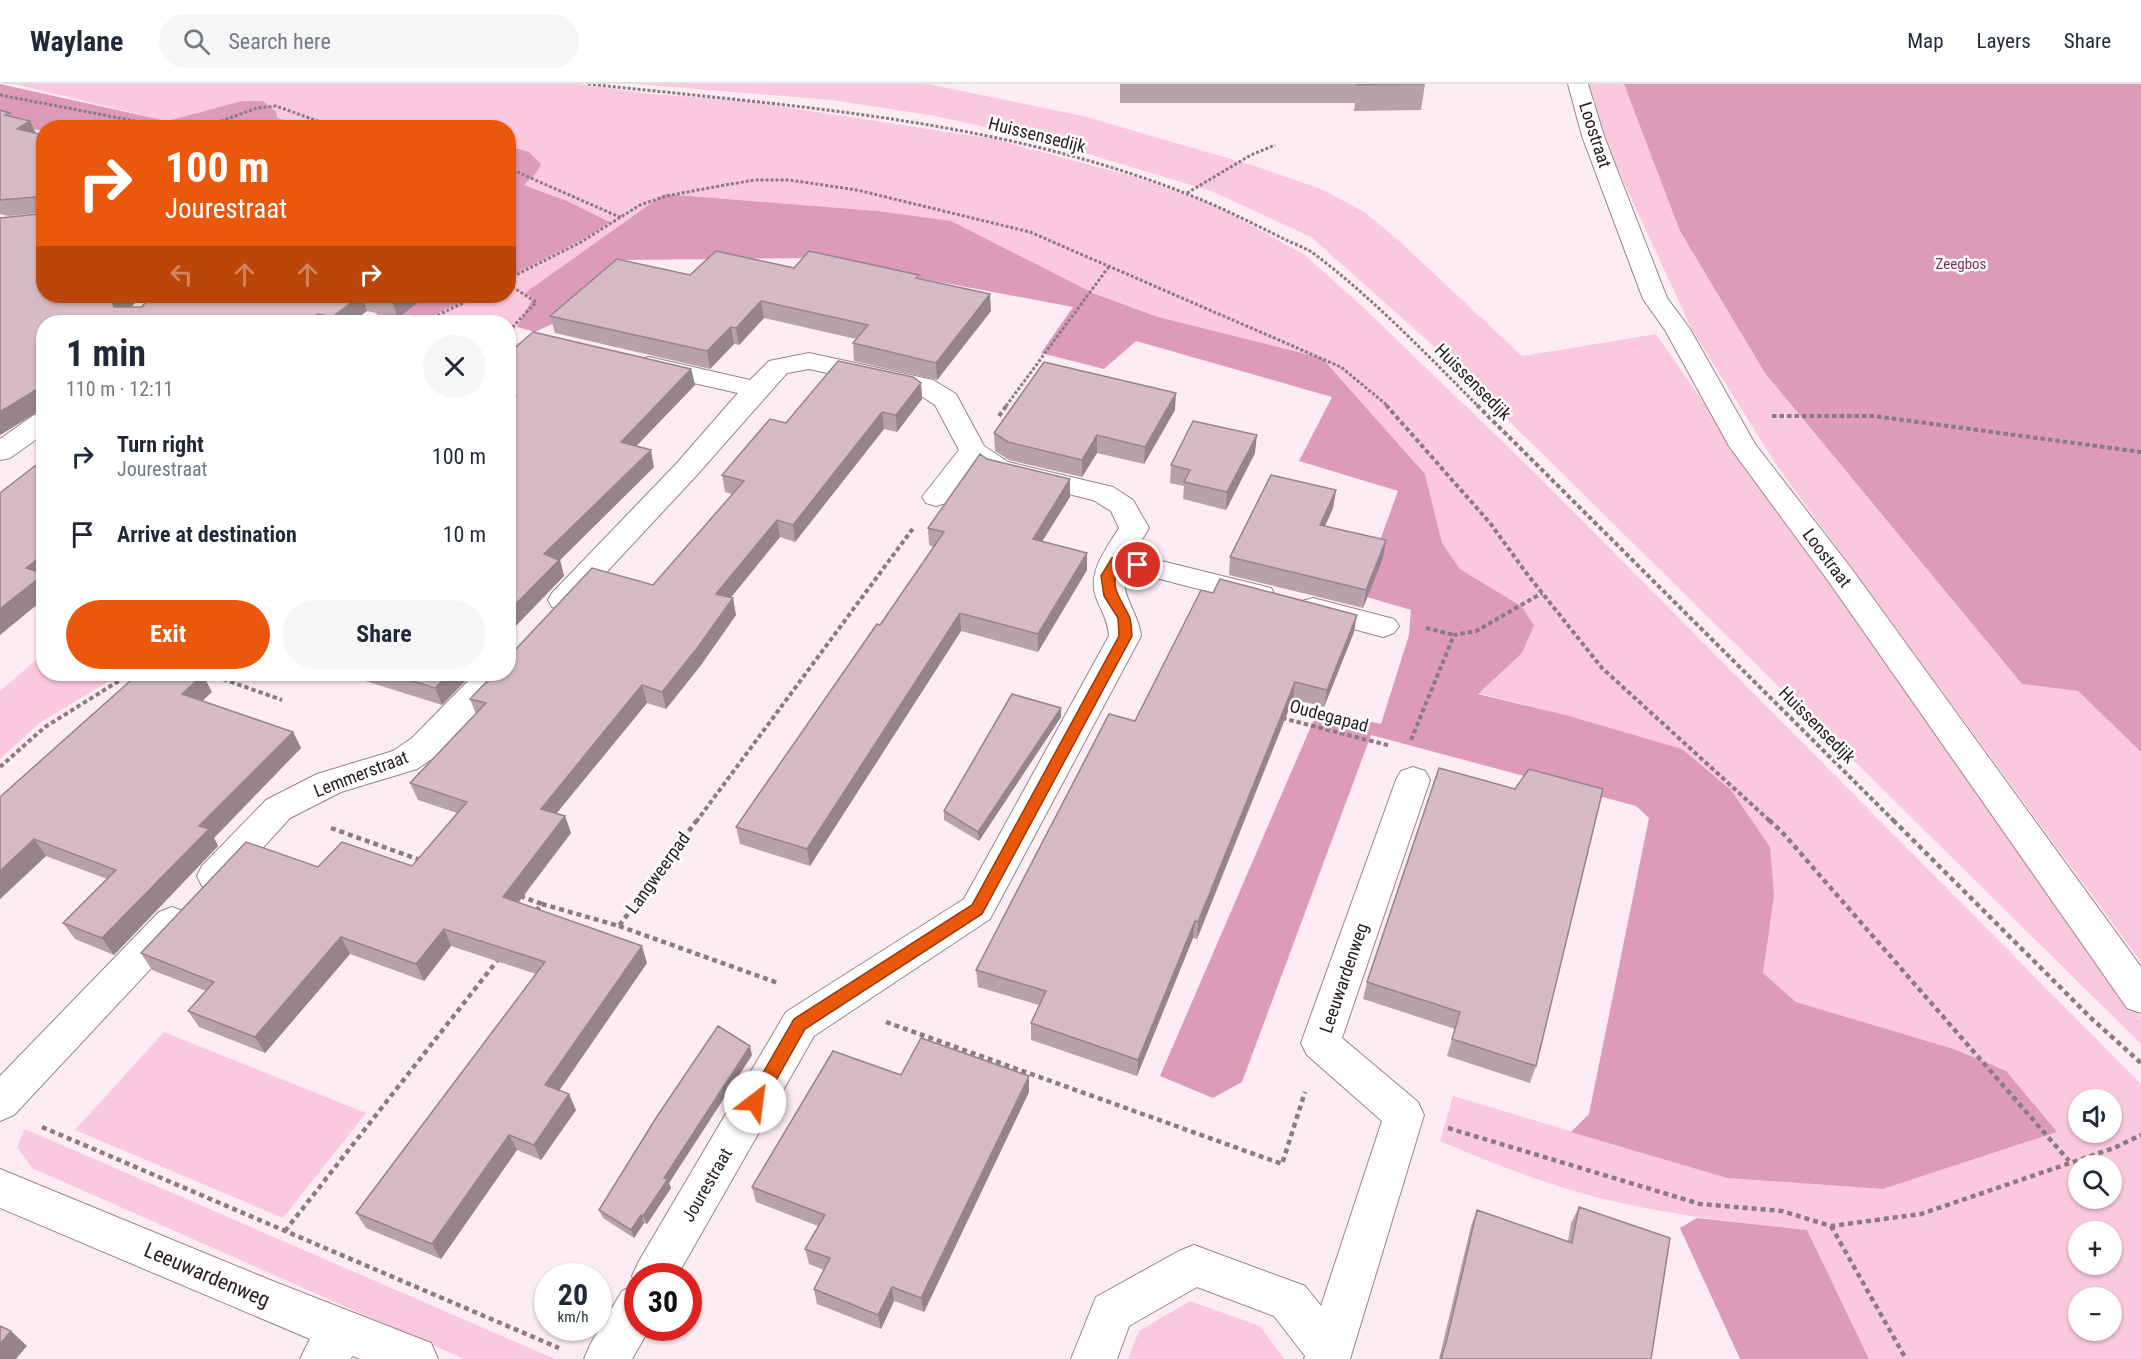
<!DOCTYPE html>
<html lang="en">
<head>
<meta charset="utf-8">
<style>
	body { margin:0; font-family:"Roboto Condensed",sans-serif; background:#f6f6f7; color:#1f2937; height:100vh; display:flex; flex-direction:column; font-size:22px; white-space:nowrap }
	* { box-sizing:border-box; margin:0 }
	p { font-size:20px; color:#747a83 }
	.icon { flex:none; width:33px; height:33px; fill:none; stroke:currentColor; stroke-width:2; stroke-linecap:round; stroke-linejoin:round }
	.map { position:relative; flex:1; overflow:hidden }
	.drawer { position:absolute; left:36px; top:231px; width:480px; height:366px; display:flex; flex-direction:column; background:#fff; border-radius:24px; box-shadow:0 2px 4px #0004 }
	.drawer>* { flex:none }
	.guide { position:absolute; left:36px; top:36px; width:480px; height:183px; border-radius:24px; box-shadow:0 2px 4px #0004; background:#ea580c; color:#fff; overflow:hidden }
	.tools { position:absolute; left:2068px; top:1005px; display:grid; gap:12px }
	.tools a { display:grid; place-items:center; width:54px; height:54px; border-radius:50%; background:#fff; box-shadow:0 2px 4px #0004; font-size:30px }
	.speed { position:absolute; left:534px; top:1179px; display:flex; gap:12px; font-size:30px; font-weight:700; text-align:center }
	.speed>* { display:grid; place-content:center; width:78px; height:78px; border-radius:50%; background:#fff; box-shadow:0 2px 4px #0004; line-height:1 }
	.speed small { font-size:15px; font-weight:400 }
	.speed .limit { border:9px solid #d22; background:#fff; color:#111 }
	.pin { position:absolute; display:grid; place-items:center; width:51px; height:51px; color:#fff; margin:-26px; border:3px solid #fff; border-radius:50%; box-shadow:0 2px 6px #0007 }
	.me { position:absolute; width:66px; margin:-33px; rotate:30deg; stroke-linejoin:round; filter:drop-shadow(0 0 4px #0008) }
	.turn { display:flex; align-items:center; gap:21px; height:126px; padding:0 30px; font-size:27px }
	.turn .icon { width:78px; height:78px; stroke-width:2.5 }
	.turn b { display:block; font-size:42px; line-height:51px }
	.lanes { display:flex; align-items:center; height:57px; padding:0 30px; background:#0003; justify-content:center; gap:30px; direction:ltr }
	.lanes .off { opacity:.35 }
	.round { display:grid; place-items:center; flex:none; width:63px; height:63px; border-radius:32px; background:#f6f6f7 }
	.summary { display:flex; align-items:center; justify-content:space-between; height:102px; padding:0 30px }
	h1 { font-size:36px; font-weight:700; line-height:45px }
	.cta { display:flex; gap:12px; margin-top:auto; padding:12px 30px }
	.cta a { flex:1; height:69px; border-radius:36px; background:#ea580c; color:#fff; font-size:24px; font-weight:700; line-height:69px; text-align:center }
	.cta a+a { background:#f6f6f7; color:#1f2937 }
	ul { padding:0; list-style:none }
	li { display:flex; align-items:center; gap:18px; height:78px; padding:0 30px }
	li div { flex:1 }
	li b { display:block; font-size:22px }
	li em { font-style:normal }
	header { display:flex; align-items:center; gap:36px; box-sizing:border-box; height:84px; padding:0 30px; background:#fff; border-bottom:2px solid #e0e1e3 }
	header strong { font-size:28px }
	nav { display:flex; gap:33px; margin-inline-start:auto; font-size:21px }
	.search { width:420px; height:54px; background:#f6f6f7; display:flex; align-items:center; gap:15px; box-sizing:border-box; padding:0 21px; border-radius:33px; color:#747a83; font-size:22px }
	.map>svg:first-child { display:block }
	.green { fill:#fbc9de; fill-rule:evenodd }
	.forest { fill:#dd9bb8 }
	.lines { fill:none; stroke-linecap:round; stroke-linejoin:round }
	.minor-casing { stroke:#9b828c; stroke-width:2 }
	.path-far2 { stroke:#887b81; stroke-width:3; stroke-dasharray:3 2; stroke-linecap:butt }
	.path-far1 { stroke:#887b81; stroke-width:4; stroke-dasharray:4.5 3; stroke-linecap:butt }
	.path { stroke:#887b81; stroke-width:4.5; stroke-dasharray:5 4; stroke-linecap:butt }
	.minor { fill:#fff; fill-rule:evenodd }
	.wall { fill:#b8a1aa }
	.shaded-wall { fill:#96838b }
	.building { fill:#d6bbc6; stroke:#96838b; stroke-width:1.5 }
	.route { fill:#ea580c; stroke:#983908; stroke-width:1.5 }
	.labels { text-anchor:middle; stroke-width:5; stroke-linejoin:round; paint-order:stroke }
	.far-park-label { font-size:15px; fill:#7e3058; stroke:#fff }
	.street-label { font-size:18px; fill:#261c21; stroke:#fff }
	.near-street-label { font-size:21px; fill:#261c21; stroke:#fff }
</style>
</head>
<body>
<header>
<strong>Waylane</strong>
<div class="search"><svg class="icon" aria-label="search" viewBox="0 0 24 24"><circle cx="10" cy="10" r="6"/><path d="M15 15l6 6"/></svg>Search here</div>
<nav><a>Map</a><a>Layers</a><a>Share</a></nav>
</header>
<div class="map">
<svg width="2141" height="1275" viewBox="0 0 2141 1275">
	<rect width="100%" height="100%" fill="#fdecf3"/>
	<path class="green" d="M14,0H578L651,10L740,16L994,55L1135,93L1214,121L1305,171L1365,225L1535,389L2141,1000V1275H1869L1807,1146C1744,1139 1683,1133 1621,1119C1559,1106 1499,1082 1440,1057L1453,1012L1727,1094L1883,1105L2057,1048L1954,965L1796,918L1762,889L1774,812L1731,706L1682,665L1566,631L1477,609L1522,569L1521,522L1460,485L1442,459L1425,390L1322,274L1158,233L877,127L664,110L526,209L533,214L517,243L509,252L508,238H420L473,212H508L509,193L585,154L609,137L540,106L524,101L537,88L529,68L509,63L508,44L314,43L277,34L242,17L167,37ZM2079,1016H2112V1048H2079ZM2079,1082H2112V1114H2079ZM2079,1148H2112V1180H2079ZM2079,1214H2112V1246H2079Z
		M636,0H928L1083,32L1255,82L1321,105L1366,129L1397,155L1522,272L1656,250C1815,480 1977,708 2141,934V960L1430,259L1311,153L1211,107L1031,53L935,32L832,16Z
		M1588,0H2141L1680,147L1765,289L2022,600L2078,607L2141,668V878L1777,382L1691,244L1610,68Z
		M43,570L44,590H121L41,638L0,675V607Z
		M164,948L366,1029L283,1134L75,1046Z
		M25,1045L555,1275H464L32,1084L17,1063Z
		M1190,1217L1260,1242L1284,1275H1128L1139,1247Z"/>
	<path class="forest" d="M0,0L167,37L242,17H263L276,28L277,34L314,43L44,44L43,47L0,38Z
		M1624,0H2141V668L2078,607L2022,600L1765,289L1680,147Z
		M509,62L529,68L541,80L537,88L524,101L567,117L610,138L585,154L509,193Z
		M664,110L877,127L951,137L1093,209L1158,233L1322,274L1425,390L1442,459L1460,485L1521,522L1534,541L1522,569L1478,610L1566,631L1682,665L1731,706L1770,763L1774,812L1763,889L1796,918L1954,965L2006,987L2057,1048L1883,1105L1727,1094L1571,1048L1589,1030L1649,734L1636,722L1371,651L1242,998L1213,1014L1160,992L1318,626L1381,640L1409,551L1411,526L1360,511L1398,407L1299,377L1332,313L1136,257L1104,285L1041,269L1073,223L813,174L621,176L552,240L535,248L517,243L533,214L525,209Z
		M422,212H473L420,238H367L383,225Z
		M1697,1134L1807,1146L1869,1275H1740L1680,1144Z"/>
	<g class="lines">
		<g class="minor-casing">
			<path id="minor" d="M1568,0H1588L1604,52L1667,214L1690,245L1755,360L1851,484L2141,883V929L2127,924L1829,498L1729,362L1665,246L1643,215L1582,52Z
				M809,269L933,296L956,310L984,362L1008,378L1113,403L1133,416L1149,444L1133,470L1271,504L1275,511L1271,518L1260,521L1160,495L1125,489C1120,512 1139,529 1141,552L990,835L814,952L677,1192H638V1244H650L632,1275H584L591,1259L622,1207L636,1201L632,1192L639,1177L786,928L964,815L1109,552C1108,536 1101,527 1096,513C1087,488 1107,464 1119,444L1111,427L1093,416L988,390L976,382L946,419L936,422L926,419L922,413L959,366L935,321L915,308L809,285L787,289L696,392L574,523L563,526L552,523L548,516L552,509L676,380L738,309L640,287L636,281L640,275L649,273L750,296L769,277Z
				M44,329V350L10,374L0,376V355L34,331Z
				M1313,514L1394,535L1399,542L1394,549L1383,553L1302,531L1298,524L1302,517Z
				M508,587L510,590L505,598L436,672L417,685L341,708L290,734L228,802L215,806L202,802L197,792L202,782L266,716L317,690L393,667L412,654L475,590H508Z
				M1413,683L1425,687L1430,696L1342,954L1418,1018L1424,1031L1350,1275H1304L1305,1272L1274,1232L1197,1203L1129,1242L1117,1275H1071L1096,1213L1179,1167L1194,1161L1305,1202L1321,1222L1382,1037L1307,971L1301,959L1396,696L1401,687Z
				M172,823L185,828L190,838L185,848L14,1031L0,1037V992L159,828Z
				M0,1085L270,1196L431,1259L438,1275H360L353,1272L350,1275H300L310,1255L0,1124Z"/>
		</g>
		<path class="path-far2" d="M588,0C799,23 1018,36 1216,122C1238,132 1260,143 1282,154C1292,159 1304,163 1313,169C1373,214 1425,269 1478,322
			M0,11L171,44
			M202,44L257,24L276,22L337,44
			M508,84L622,134
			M1187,109L1251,71L1275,61
			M508,195L581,158L640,121L666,112L725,101L755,96H789L857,106L1030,148L1341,283L1388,322
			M508,200L536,218L508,248
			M424,238L477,212
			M508,259L524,262
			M1006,322L1110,181"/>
		<path class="path-far1" d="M1386,321L1490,439L1527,490L1602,584L1771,738
			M1477,321L1895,738
			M999,332L1007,321
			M1772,332H1874L2141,368
			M1426,544L1454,551
			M209,590L282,616
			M1282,634L1391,662
			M1411,656L1454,551L1476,547L1542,509
			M0,683L45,643L130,590
			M696,738L914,443"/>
		<path class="path" d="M1769,736L1782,748L2069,1077
			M1893,736L2092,935L2141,979
			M331,744L420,776
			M520,812L542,820
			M536,827L542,820L619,842L697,736
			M619,842L778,899
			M886,938L1282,1080L1305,1008
			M42,1043L559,1264
			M1448,1044L1700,1120L1782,1127L1831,1142L1921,1130L2114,1064L2141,1051
			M1831,1142L1906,1275
			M285,1147L500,873"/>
		<use href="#minor" class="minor"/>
	</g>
	<path class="wall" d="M1120,0H1425L1421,26L1354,27L1355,19H1120Z
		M0,26L12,33L30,37L36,49L44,212H140L131,223H142L150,212H426L398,234L367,227L352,238H44V324L0,351V134L38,130V129L8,132L0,130Z
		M794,184L919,195L991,227L937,296L854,277L853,259L856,255L764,234L739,261L734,260L710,285L555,249L550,232L690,191Z
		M508,270L691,285L695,301L636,362L654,383L560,476L564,492L508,550Z
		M921,299L922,315L897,348L884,345L795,458L780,453L731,513L736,531L701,581L666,625L647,619L556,730L565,732L571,749L519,818L647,879L559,1006L576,1026L541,1076L517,1066L441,1175L366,1144L356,1129L536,890L451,862L424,897L350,870L265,969L199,943L188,927L206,907L152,886L141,869L318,783L412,782L457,729L418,716L410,699L476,630L470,615L515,566L653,501L732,410L725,408L722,391L786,339Z
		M1175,326L1144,380L1097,369L1082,393L1009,376L995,367L994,349Z
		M1255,369L1226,426L1183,415L1184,402L1170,399L1171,381Z
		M987,375L1070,413L1042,457L1087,469V486L1038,568L961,547L810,782L740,760L736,743L880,541L934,463L929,461L928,444Z
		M1336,406L1333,424L1325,442L1383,474L1363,524L1229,491L1230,473Z
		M1354,548L1324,623L1293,615L1197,855L1193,854L1137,992L1031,956V939L1039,921L978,903L976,886L1135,637Z
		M343,590H472L442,621Z
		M212,608L202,617L293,648L301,664L214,754L218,762L114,871L75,855L63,839L107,795L46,772L0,815V713Z
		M1061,633L979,757L944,736V727Z
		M1515,705L1536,982L1530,999L1447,972L1455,945L1363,915L1367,898Z
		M752,971L669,1099L671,1104L647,1140L644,1139L634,1154L603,1134L599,1126Z
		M901,991L1029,1008L924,1228L894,1217L881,1245L817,1220L814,1205L824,1186L809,1180L805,1165L818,1142L756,1118L752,1103Z
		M1579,1123L1651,1275H1439L1471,1142L1477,1126L1568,1157L1571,1139Z"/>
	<path class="shaded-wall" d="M30,37L38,53L17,45Z
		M990,210L991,227L937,296L936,279Z
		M120,212H140L121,237L114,223L113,220Z
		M360,212H362L367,227L352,238H334L332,233Z
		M400,212H426L398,234L392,217Z
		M761,217L764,234L739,261L736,244Z
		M318,230L322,238H307Z
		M731,243L734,260L710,285L707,267Z
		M691,285L695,301L624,375L621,358Z
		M921,299L922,315L897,348L896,331Z
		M44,301V324L0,351V328Z
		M1176,309L1175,326L1144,380L1145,363Z
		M882,328L884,345L795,458L793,441Z
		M1097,351V369L1082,393V376Z
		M1257,351L1255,369L1226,426L1227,408Z
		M651,366L654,383L560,476L564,492L508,550V528L544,470Z
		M1070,395V413L1033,472V455Z
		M1336,406L1333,424L1318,458L1320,441Z
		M777,436L780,453L720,527L716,510Z
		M1386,456L1383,474L1363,524L1366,506Z
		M1087,469V486L1038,568V550Z
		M44,470V515L0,551V525L26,484Z
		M733,514L736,531L701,581L666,625L662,608Z
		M960,529L961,547L810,782L807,765Z
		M1357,531L1354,548L1324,623L1327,606Z
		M449,590H472L442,621L435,604Z
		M203,591L212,608L191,627L182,610Z
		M1295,598L1293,615L1197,855L1198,838Z
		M642,601L647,619L546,742L541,725Z
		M1061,624V633L979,757L978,748Z
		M293,648L301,664L214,754L218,762L114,871L102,854L199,742Z
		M565,732L571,749L510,829L503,813Z
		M34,755L46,772L0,815V787Z
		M1195,837L1193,854L1137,992L1138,976Z
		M444,845L451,862L424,897L416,880Z
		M341,853L350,870L265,969L255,953Z
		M642,862L647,879L552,1017L545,1001Z
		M750,962L752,971L669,1099L671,1104L647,1140L643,1132L664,1094Z
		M1029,992V1008L924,1228L921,1214Z
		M569,1010L576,1026L541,1076L534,1061Z
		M509,1051L517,1066L441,1175L432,1160Z
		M641,1131L644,1139L634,1154L631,1146Z
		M892,1203L894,1217L881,1245L878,1231Z
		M11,1247L27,1262L16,1275H0V1260Z"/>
	<path class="building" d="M1357,0H1425L1357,1Z
		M0,26L10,29L5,31L30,37L17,45L44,51V212H120L113,220L114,223H142L150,212H360L332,233L318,230L307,238H44V301L0,328V134L38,130V115L36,113L0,116Z
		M285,38L311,44H276Z
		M716,167L794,184L809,167L919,191L916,194L990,210L936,279L853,259L868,241L761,217L736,244L731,243L707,267L550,232L617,175L690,191Z
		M368,212H400L392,217Z
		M533,248L691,285L621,358L651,366L544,470L559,476L508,528V319L516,312L508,310V270Z
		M838,277L913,293L921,299L896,331L882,328L793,441L777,436L716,510L733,514L698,563L662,608L642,601L541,725L565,732L503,813L642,862L545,1001L569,1010L534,1061L509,1051L432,1160L356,1129L545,878L444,845L416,880L341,853L255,953L188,927L214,898L141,869L246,758L318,783L342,758L412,782L467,718L410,699L486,619L470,615L494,590H508V568L515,566L592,484L653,501L744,397L722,391L770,335L786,339Z
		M1044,278L1176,309L1145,363L1097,351L1082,376L1008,358L994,349Z
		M1193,337L1257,351L1227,408L1184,398L1190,386L1171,381Z
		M980,370L987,375L1070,395L1033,455L1087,469L1038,550L960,529L807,765L736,743L877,540L880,541L944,448L928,444Z
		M44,375V470L26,484L44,490L0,525V409Z
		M1271,391L1336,406L1320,441L1386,456L1366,506L1230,473Z
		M1220,495L1357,531L1327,606L1295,598L1198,838L1195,837L1138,976L1031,939L1046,907L976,886L1109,630L1135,637L1201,506L1213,509Z
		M138,590H201L203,591L182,610L293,648L199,742L209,745L102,854L63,839L116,786L34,755L0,787V713Z
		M390,590H449L435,604Z
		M1012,610L1061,624L978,748L944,727Z
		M1439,684L1515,705L1529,685L1603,705L1536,982L1452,955L1460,928L1367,898Z
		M718,942L750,962L664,1094L668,1095L643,1132L641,1131L631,1146L599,1126L656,1034Z
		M921,954L1029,992L921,1214L892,1203L878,1231L814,1205L830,1174L805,1165L825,1131L752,1103L833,967L901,991Z
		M1579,1123L1670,1154L1651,1275H1441L1447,1255L1477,1126L1572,1159Z
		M0,1242L11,1247L0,1260Z"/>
	<path class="route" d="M1116,473L1142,478L1144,481L1138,485L1120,481C1108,502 1120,513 1129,532C1132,538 1131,545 1132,552L982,830L805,945L761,1023L755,1025L749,1023L747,1018L749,1013L794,935L972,821L1119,552L1118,534L1104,512L1101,492L1112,474Z"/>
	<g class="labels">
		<g class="far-park-label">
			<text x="1961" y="185">Zeegbos</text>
		</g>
		<g class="street-label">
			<text transform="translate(1037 51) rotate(14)" y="6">Huissensedijk</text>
			<text transform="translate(1595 51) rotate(72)" y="6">Loostraat</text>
			<text transform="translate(1473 298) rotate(45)" y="6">Huissensedijk</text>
			<text transform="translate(1827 474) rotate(53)" y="6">Loostraat</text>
			<text transform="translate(1329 632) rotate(15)" y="6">Oudegapad</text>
			<text transform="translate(1817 641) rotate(45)" y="6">Huissensedijk</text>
			<text transform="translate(361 690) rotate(-21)" y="6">Lemmerstraat</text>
			<text transform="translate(658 789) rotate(-54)" y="6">Langweerpad</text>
			<text transform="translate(1344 894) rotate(-71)" y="6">Leeuwardenweg</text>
			<text transform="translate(707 1101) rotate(-60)" y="6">Jourestraat</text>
		</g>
		<g class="near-street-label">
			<text transform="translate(207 1191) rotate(23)" y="7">Leeuwardenweg</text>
		</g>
	</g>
</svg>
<div class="tools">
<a><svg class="icon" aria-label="sound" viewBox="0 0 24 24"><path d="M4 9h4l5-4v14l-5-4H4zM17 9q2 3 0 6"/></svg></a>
<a><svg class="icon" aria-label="search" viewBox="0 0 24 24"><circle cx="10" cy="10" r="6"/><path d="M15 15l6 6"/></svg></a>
<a>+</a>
<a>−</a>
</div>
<div class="speed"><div>20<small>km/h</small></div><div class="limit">30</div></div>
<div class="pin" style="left:1138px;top:481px;background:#d93025"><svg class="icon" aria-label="arrive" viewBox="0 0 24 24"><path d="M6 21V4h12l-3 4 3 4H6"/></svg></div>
<svg class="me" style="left:755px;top:1018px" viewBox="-20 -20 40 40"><circle r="19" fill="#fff"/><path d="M0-13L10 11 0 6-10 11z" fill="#ea580c"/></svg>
<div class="guide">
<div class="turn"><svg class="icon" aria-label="right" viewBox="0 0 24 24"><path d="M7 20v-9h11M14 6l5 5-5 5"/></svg><div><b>100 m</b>Jourestraat</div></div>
<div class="lanes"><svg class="icon off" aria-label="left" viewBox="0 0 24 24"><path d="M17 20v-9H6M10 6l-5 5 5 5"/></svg><svg class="icon off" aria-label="ahead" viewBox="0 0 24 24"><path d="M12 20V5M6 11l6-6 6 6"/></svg><svg class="icon off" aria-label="ahead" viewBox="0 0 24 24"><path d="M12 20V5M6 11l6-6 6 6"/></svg><svg class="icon" aria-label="right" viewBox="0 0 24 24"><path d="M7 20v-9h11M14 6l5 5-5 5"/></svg></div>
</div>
<section class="drawer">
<div class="summary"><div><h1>1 min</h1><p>110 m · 12:11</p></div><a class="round"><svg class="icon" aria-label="close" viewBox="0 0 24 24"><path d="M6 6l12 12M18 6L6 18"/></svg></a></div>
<ul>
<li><svg class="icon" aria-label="right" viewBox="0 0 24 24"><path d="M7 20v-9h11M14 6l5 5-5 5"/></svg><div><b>Turn right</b><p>Jourestraat</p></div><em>100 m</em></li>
<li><svg class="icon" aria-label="arrive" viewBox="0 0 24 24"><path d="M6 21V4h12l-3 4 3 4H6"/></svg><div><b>Arrive at destination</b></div><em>10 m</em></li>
</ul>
<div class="cta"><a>Exit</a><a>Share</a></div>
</section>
</div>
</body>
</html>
